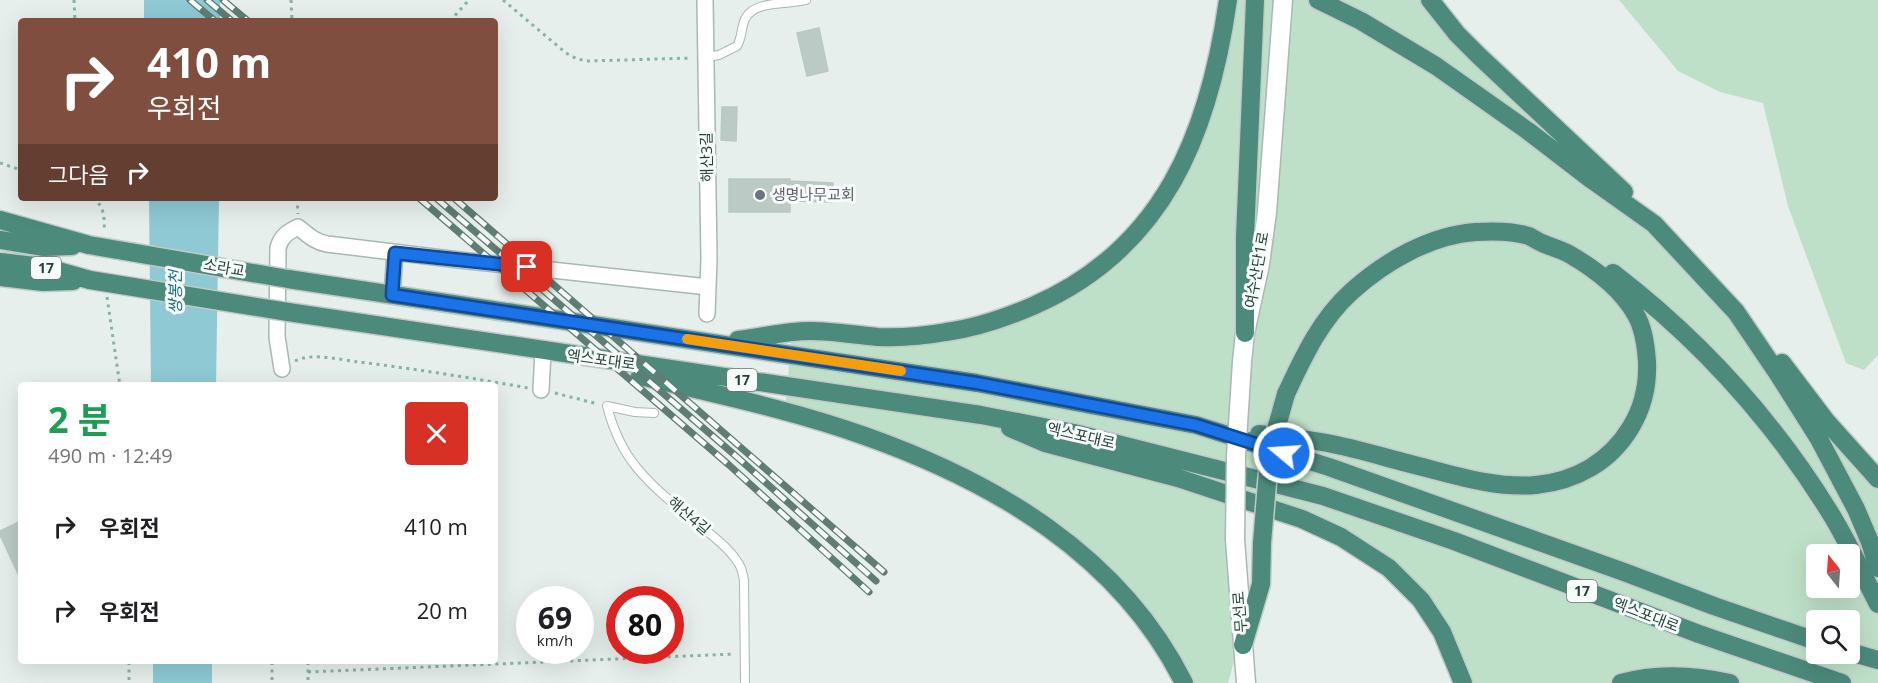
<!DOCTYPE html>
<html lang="ko">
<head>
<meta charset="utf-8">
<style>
	body { margin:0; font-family:"Open Sans","Noto Sans KR",sans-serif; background:#f2f2f2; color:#202124; height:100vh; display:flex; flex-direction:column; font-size:22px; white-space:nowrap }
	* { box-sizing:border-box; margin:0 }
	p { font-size:20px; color:#757577 }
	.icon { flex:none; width:33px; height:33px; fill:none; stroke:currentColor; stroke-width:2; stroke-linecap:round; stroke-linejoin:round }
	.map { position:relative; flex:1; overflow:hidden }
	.panel { position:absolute; left:18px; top:382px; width:480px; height:282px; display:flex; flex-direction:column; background:#fff; border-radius:6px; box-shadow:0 6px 24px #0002 }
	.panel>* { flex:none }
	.hud { position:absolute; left:18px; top:18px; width:480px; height:183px; border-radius:6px; box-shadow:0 6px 24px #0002; background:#7f4e3f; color:#fff; overflow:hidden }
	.needle { width:39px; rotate:343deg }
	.controls { position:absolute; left:1806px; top:544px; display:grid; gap:12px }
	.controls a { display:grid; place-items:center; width:54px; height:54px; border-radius:6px; background:#fff; box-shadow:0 6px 24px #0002; font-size:30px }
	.speed { position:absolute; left:516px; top:586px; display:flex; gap:12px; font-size:30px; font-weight:700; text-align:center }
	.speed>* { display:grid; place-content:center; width:78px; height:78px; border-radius:50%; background:#fff; box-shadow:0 6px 24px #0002; line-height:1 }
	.speed small { font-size:15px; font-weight:400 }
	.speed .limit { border:9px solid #d22; background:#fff; color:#111 }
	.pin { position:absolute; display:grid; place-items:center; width:51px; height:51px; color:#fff; margin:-26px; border-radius:12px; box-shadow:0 3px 9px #0006 }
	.me { position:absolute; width:66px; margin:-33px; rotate:288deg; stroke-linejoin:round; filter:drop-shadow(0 0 4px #0008) }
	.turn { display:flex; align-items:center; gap:21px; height:126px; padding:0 30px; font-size:27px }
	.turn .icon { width:78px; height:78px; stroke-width:2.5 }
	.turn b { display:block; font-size:42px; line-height:51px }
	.then { display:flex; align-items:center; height:57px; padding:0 30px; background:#0003; gap:12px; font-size:22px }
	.round { display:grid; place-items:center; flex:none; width:63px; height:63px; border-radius:6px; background:#f2f2f2 }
	.summary { display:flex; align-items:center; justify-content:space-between; height:102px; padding:0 30px }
	h1 { font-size:36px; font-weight:700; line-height:45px; color:#1e9e55 }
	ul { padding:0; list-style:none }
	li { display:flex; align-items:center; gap:18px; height:84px; padding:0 30px }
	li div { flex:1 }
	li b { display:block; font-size:22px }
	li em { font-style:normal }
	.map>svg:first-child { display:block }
	.green { fill:#bfe0c8; fill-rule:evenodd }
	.water { fill:#8ec9d4 }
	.building { fill:#bbcac4; stroke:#b8c9c2; stroke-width:1.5 }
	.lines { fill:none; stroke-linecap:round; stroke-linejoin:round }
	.service-casing { stroke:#a8b8b2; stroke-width:10 }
	.minor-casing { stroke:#a8b8b2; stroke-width:18 }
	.tertiary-casing { stroke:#a8b8b2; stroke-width:21 }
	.trunk-casing { stroke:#c2cac8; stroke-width:21 }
	.path { stroke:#86b3a5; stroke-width:3; stroke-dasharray:3 4.5; stroke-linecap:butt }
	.service { stroke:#fff; stroke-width:8 }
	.minor { stroke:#fff; stroke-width:15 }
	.tertiary { stroke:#fff; stroke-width:18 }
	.trunk { stroke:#4c8a7c; stroke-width:18 }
	.rail-casing { stroke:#5f7d75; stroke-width:7 }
	.rail { stroke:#f7fbf9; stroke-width:4.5; stroke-dasharray:14; stroke-linecap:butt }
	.tertiary-bridge-casing { stroke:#a8b8b2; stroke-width:21; stroke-linecap:butt }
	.trunk-bridge-casing { stroke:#c2cac8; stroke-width:21; stroke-linecap:butt }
	.tertiary-bridge { stroke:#fff; stroke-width:18 }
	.trunk-bridge { stroke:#4c8a7c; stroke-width:18 }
	.route-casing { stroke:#114b97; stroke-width:15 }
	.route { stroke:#1a73e8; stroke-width:10 }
	.slow { stroke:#f59e0b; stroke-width:10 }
	.worship-dot { fill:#6b7280; stroke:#f7fbf9; stroke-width:2 }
	.labels { text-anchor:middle; stroke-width:6; stroke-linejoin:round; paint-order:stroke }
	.shield { fill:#f7fbf9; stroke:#637a73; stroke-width:1.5 }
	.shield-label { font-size:14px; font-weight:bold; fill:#24423a }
	.street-label { font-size:15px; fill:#24423a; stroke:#f7fbf9 }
	.worship-label { font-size:15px; fill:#5b616d; stroke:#f7fbf9; text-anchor:start }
	.water-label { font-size:16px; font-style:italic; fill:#1c6f80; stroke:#f7fbf9 }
</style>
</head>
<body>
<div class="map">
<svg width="1878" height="683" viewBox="0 0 1878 683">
	<rect width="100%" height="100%" fill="#e6efeb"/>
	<path class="green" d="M1228,0H1430L1620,188L1878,479V683H1463L1454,659L1382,562L1235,499L1243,645L1233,665L1228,683H1184L1150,627L1013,504L785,412L792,332H946L1080,282L1173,184ZM1816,555H1850V588H1816ZM1816,621H1850V654H1816Z
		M1619,0H1878V355L1864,370L1846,363L1788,206L1763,103L1720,92L1678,71Z"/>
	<path class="water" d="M144,0H220V21H144Z
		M149,198H219L216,385H151Z
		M153,662H212V683H153Z"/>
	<path class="building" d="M819,28L828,71L807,76L797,33Z
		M722,107H737L736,141L721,140Z
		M729,179H790V181L833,183L832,202L790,201V212H729Z
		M21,521V580L0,535V531Z"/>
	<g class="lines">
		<g class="service-casing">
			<path id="service" d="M706,57L719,55L737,46C742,38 741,28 745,19C754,0 788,5 806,0
				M654,413L635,412L607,406C613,429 622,450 637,468C656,491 680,509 703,528C716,539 730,549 739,564C742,569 743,574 744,581L745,683"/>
		</g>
		<g class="minor-casing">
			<path id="minor" d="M705,0L709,259L707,314
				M392,295L395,253
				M282,369L277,337L278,248C281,236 288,232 298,227C308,235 315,242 327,244L459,260L708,287
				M541,390L543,351"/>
		</g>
		<g class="tertiary-casing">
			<path id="tertiary" d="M1242,362L1245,333L1260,264L1267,212L1283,0
				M1235,540L1246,683"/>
		</g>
		<g class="trunk-casing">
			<path id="trunk" d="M1318,0L1361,21L1436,66L1528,131L1592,180L1654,224L1736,312L1778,374L1819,439L1856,509L1870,542L1878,568
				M1430,0L1457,34L1479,56L1624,192
				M0,220L89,245
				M0,240L44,247L72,246
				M0,262L44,267L90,280
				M1613,273C1699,339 1772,419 1829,511C1848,541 1862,573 1878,604
				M0,277L43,282L73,281
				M288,279L977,383L1196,425L1329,467L1624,572L1714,606L1816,641
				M288,312L981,415L1074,433L1323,496L1454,541L1699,634L1842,683
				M1245,333V237L1255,0
				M738,340C762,337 786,331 810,331C833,331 855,335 878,337C900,338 924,336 946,332C976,328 1005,318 1033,306C1164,249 1209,134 1228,0
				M1782,363L1826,421L1878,479
				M640,376C715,394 792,410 865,436C995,482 1120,555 1184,683
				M1010,428L1045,443L1178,478L1302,519L1341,537L1389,568L1421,600L1442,632L1463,683
				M1259,434C1282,437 1305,439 1327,443C1354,448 1380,456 1407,463C1448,473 1493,489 1536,485C1576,481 1610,462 1631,427C1643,407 1648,385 1647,362C1646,346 1644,329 1636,315C1621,288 1595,269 1569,254C1560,249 1551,247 1542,243C1537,241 1533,238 1529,236C1513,231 1492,231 1476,232C1430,235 1384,262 1351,292C1320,320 1303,358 1286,394
				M1243,645L1261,584L1262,543
				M1850,652L1878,660
				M1621,683C1656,673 1694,675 1730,683"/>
		</g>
		<path class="path" d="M74,0L75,21
			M291,0L292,21
			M503,0L566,53L577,59L589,61L692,58
			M450,21L469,0
			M0,163L21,170
			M93,198C104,205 105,219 104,231
			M297,198L298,214
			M107,297L120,386
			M295,361C313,352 340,360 359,362C416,369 472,378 528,388
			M555,393L598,404
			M129,662V683
			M272,662V683
			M308,662V683
			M308,672L734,654"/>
		<use href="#service" class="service"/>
		<use href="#minor" class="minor"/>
		<use href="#tertiary" class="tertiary"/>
		<use href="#trunk" class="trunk"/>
		<g class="rail-casing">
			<path id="rail" d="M190,0L215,21
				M207,0L232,21
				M223,0L248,21
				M419,198L729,465L869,592
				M436,198L737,457L876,581
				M454,198L884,572"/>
		</g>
		<use href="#rail" class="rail"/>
		<g class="tertiary-bridge-casing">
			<path id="tertiary-bridge" d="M1235,540L1236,456L1242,362"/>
		</g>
		<g class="trunk-bridge-casing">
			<path id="trunk-bridge" d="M89,245L288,279
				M90,280L288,312
				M1262,543L1268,471L1277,426L1286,394"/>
		</g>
		<use href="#tertiary-bridge" class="tertiary-bridge"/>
		<use href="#trunk-bridge" class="trunk-bridge"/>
	</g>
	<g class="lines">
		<g class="route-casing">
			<path id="route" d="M527,267L395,253L392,295L977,383L1196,425L1284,453"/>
		</g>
		<use href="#route" class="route"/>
		<path class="slow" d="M687,339L901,371"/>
	</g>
	<circle class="worship-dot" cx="760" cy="195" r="6"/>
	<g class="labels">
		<g class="shield">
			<rect x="31" y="257" width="30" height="22" rx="4.5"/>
			<rect x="727" y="369" width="30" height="22" rx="4.5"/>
			<rect x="1567" y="580" width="30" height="22" rx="4.5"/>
		</g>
		<g class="shield-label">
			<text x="46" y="273">17</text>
			<text x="742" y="385">17</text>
			<text x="1582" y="596">17</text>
		</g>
		<g class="street-label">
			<text transform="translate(707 157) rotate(-91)" y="5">해산3길</text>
			<text transform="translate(224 268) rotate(10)" y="5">소라교</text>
			<text transform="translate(1257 270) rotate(-80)" y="5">여수산단1로</text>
			<text transform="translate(601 360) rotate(8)" y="5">엑스포대로</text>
			<text transform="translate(1081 436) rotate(13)" y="5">엑스포대로</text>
			<text transform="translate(689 516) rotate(40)" y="5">해산4길</text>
			<text transform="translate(1240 612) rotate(-94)" y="5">무선로</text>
			<text transform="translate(1646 615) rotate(21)" y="5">엑스포대로</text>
		</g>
		<g class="worship-label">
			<text x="772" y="200">생명나무교회</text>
		</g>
		<g class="water-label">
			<text transform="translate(175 292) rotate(-90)" y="6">쌍봉천</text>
		</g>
	</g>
</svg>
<div class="controls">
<a><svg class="needle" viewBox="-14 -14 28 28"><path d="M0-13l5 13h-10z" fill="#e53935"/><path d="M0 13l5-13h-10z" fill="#757577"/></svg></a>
<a><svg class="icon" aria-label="search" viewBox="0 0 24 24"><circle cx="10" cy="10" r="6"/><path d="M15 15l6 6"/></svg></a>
</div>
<div class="speed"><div>69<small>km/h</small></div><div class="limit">80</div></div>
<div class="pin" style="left:527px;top:267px;background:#d93025"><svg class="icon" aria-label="arrive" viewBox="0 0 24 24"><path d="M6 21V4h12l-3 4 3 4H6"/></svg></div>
<svg class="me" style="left:1284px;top:453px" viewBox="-20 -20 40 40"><circle r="17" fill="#1a73e8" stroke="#fff" stroke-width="3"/><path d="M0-11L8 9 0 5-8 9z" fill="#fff"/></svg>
<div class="hud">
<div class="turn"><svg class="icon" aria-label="right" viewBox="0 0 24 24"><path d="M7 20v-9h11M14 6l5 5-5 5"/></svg><div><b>410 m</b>우회전</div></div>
<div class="then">그다음<svg class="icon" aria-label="right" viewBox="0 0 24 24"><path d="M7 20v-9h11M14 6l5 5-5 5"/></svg></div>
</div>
<section class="panel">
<div class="summary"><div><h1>2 분</h1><p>490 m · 12:49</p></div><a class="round" style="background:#d93025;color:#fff"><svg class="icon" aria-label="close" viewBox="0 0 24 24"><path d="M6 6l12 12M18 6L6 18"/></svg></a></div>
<ul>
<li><svg class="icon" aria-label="right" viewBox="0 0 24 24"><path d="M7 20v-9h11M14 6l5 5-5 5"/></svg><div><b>우회전</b></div><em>410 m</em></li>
<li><svg class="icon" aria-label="right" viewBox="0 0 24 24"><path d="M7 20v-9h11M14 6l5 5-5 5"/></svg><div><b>우회전</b></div><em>20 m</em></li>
</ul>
</section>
</div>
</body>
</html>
